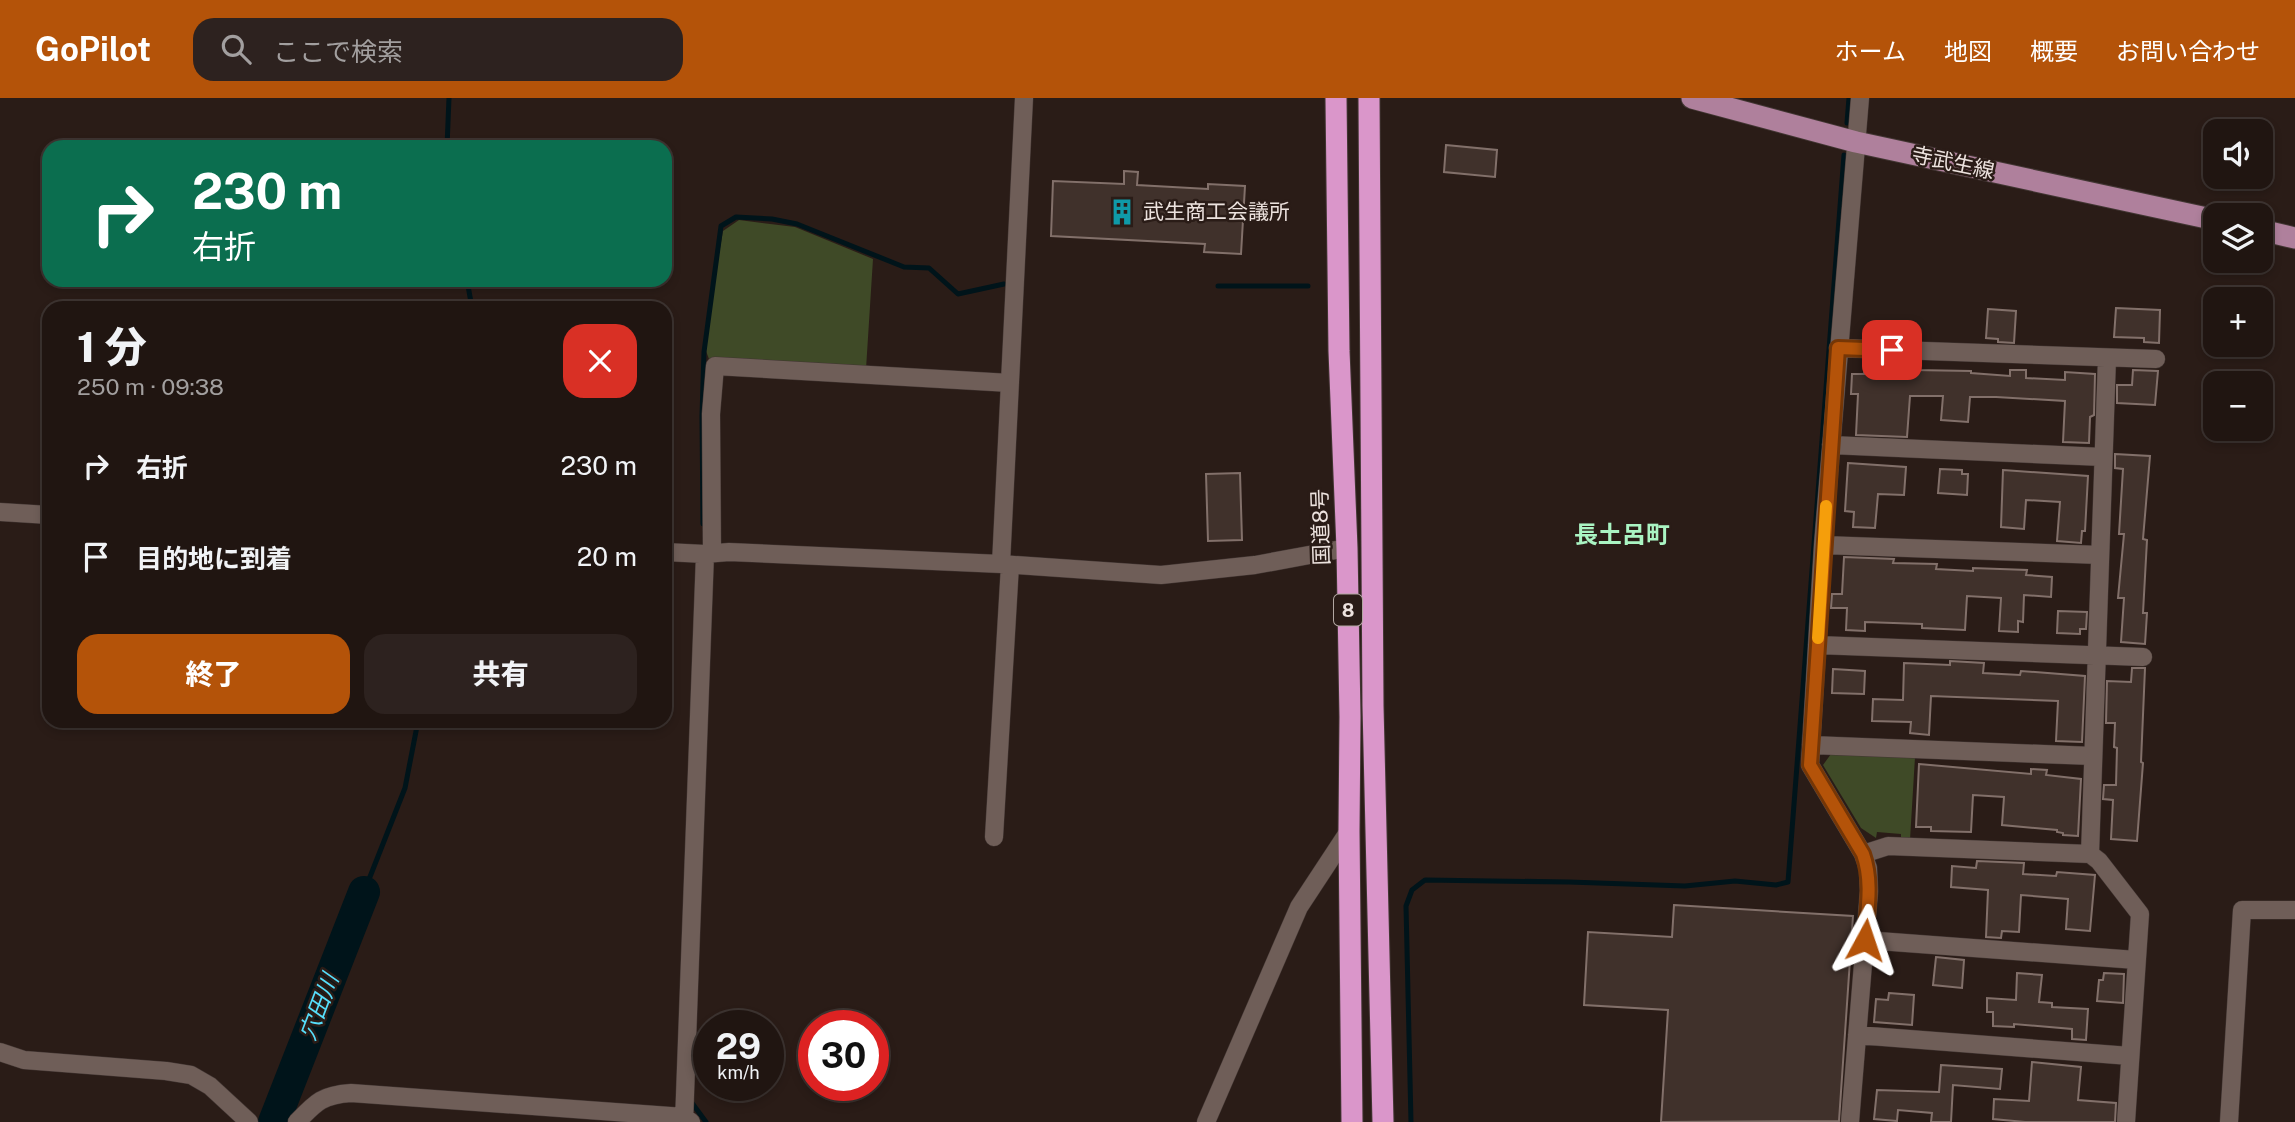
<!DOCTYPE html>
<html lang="ja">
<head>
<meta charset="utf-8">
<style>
	body { margin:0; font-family:"Public Sans","Noto Sans JP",sans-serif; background:#2d221f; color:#f1f3f6; height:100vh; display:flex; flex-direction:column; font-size:26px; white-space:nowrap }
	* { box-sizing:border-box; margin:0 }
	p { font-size:23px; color:#a29f9f }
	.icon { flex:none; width:38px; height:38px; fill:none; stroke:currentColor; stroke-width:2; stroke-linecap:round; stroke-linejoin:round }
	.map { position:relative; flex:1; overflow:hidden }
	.side { position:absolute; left:42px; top:203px; width:630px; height:427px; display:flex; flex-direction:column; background:#201511; border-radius:21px; box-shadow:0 4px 10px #0003,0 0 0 2px #3d3431 }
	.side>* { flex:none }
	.hud { position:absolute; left:42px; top:42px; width:630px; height:147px; border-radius:21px; box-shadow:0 4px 10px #0003,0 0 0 2px #3d3431; background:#0b6e4f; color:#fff; overflow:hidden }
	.controls { position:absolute; left:2203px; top:21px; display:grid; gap:14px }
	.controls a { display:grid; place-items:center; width:70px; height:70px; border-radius:14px; background:#201511; box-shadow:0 4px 10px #0003,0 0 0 2px #3d3431; font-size:35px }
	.speed { position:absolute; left:693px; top:912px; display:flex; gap:14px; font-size:35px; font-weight:700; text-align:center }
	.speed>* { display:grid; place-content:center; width:91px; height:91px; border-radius:50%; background:#201511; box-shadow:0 4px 10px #0003,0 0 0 2px #3d3431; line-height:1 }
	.speed small { font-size:18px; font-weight:400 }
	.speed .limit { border:10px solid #d22; background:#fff; color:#111 }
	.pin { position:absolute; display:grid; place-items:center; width:60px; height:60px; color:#fff; margin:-30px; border-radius:14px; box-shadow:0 4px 10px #0006 }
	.me { position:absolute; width:77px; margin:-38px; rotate:5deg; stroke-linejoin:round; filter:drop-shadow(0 0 5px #0008) }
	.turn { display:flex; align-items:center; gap:24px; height:147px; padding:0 35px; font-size:32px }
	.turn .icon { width:91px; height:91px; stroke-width:2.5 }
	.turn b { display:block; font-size:49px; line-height:60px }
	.round { display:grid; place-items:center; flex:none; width:74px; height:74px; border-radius:21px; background:#2d221f }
	.headline { display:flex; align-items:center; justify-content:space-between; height:119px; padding:0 35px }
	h1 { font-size:42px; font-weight:800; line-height:52px }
	.button { display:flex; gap:14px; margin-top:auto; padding:14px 35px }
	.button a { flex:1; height:80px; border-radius:21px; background:#b45309; color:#fff; font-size:28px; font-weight:800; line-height:80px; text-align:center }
	.button a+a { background:#2d221f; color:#f1f3f6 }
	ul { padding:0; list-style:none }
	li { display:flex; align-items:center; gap:21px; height:91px; padding:0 35px }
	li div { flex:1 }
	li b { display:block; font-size:26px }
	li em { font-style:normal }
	header { display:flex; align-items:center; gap:42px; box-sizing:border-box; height:98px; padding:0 35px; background:#b45309; color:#fff }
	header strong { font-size:33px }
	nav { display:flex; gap:38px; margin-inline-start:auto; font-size:24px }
	.search { width:490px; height:63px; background:#2d221f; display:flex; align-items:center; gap:18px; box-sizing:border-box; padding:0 24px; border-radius:21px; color:#a29f9f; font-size:26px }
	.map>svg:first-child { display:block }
	.green { fill:#3f4a27 }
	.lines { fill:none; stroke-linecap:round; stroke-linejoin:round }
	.stream { stroke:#00141a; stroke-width:5 }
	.river { stroke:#00141a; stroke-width:32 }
	.building { fill:#40312b; stroke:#82706a; stroke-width:2 }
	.minor-casing { stroke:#423633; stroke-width:19 }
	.major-casing { stroke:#423633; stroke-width:23 }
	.highway-casing { stroke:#423633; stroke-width:23 }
	.minor { stroke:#6f5e58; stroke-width:18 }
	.major { stroke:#af809c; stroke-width:21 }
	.highway { stroke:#da96ca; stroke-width:21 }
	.route-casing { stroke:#753606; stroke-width:18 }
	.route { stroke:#b45309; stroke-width:12 }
	.slow { stroke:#f59e0b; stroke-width:12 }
	.labels { text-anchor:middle; stroke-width:5; stroke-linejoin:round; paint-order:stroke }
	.shield { fill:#2a1c17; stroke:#b2a7a2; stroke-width:2 }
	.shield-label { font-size:19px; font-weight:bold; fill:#ece2de }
	.street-label { font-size:21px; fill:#ece2de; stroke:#2a1c17 }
	.poi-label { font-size:21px; fill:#ece2de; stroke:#2a1c17; text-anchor:start }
	.water-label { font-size:23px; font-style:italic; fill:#56defb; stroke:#2a1c17 }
	.quarter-label { font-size:24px; font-weight:bold; fill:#aaf4c3; stroke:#2a1c17 }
</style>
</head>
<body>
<header>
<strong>GoPilot</strong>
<div class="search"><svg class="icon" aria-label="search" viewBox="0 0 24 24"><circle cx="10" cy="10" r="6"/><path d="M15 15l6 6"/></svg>ここで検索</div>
<nav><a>ホーム</a><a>地図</a><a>概要</a><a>お問い合わせ</a></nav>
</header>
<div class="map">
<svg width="2295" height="1024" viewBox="0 0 2295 1024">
	<rect width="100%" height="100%" fill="#2a1c17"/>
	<path class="green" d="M739,122L795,129L873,161L866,271L709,261L706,253L713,190L723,133Z
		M1831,656L1915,659L1910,742L1901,741V736L1877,734L1876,740L1861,730L1823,667Z"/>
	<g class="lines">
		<path class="stream" d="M1847,25L1849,0
			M447,49L449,0
			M467,182L472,210
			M1218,188H1308
			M703,426L702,318L704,254L721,128L736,119L772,121L797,126L904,169L929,170L958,196L1004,186
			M364,794L405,690L418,623
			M692,1005L706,1024
			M1411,1024L1406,808L1412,792L1425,782L1569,784L1685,788L1735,783L1776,787L1788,784L1844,57"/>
		<path class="river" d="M274,1024L364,794"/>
	</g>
	<path class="building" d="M1446,47L1497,52L1495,79L1444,74Z
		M1124,73L1138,74L1137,87L1208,91V86L1245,88L1241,156L1204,154L1205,146L1051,138L1053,83L1124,86Z
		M2116,210L2160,212L2159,245L2144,244V240L2114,239Z
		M1988,211L2016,213L2014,245L1998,244V241L1986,240Z
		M1865,262L1914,264V272L1971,273V275L2010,278V272H2026V280L2065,282V274L2095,276L2094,317L2090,319L2089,345L2063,344L2065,303L1996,299H1970L1968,324L1941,322L1943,298H1910L1907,339L1856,337L1858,296H1851L1852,276H1864Z
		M2133,272L2158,273L2155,307L2117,305V287H2132Z
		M2115,356L2150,358L2143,441L2147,442L2143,515H2147L2145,546L2121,544L2124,500H2118L2124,436H2119L2123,371L2115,370Z
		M1848,365L1906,369L1904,397L1878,396L1875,430L1853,429L1854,414L1845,413Z
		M1940,371L1962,372V376H1968L1967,397L1938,395Z
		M2003,372L2088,378L2085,433H2082L2081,445L2057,443L2060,404L2026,402L2024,431L2001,429Z
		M1240,375L1242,442L1208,443L1206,376Z
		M1844,459L1894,461L1893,465L1937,466L1936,471L1973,473V470L2027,472L2026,477L2052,479L2051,499L2024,497L2023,524L2018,523V534L1999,533L2001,500L1967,498L1965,532L1922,530V526L1865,524V533L1846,532L1847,510H1831L1832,496H1842Z
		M2058,513L2087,514L2086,531H2080V536L2057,535Z
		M1950,563L1984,565L1983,575L2020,577L2021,573L2085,578L2082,644L2056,643L2058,603L1931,598L1929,637L1910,635L1911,624L1872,623L1873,601L1903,602L1904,565L1950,567Z
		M2132,570H2145L2141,664L2143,665L2137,743L2111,741L2113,702L2103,701L2104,687H2116L2117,650L2114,649L2115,625H2106L2107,583L2131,584Z
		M1833,571L1865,573L1864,596L1832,595Z
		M1919,666L2031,676V671L2047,672L2046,677L2081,681L2078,738L2063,737V735L2057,734V732L2002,727L2004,699L1973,697L1971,734L1931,733V729H1916Z
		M1977,763L2024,765L2023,776L2056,778L2057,774L2095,777L2090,833L2066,831L2068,801L2021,797L2019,834L2002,833L2001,840L1986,839L1988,792L1951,789L1952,768L1976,770Z
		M1674,807L1853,818L1839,1023L1661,1024L1668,912L1584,907L1588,834L1672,839Z
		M1936,859L1964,862L1962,890L1933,887Z
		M2017,875L2042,877L2039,904L2052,905V909L2088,911L2086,942L2072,941V931L2014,926V929L1993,928V914H1987V900L2016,902Z
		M2104,875L2124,876L2123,905L2097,903L2099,882H2103Z
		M1889,895L1914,897L1912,927L1874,924L1876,901L1888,902Z
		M2032,964L2081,969L2078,1002L2116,1005L2115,1024H2025L1993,1021L1994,1001L2029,1003Z
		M1941,967L2002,971L2000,991L1953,987L1951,1024H1931L1932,1015L1898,1012L1897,1023L1874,1021L1877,992L1939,994Z"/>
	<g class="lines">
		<g class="minor-casing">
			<path id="minor" d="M1838,250L2156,261
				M1831,347L2103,359
				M0,414L49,417
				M1823,447L2100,457
				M665,454L705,456L729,454L1001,466L1161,477L1255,467L1347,450
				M712,455L711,316L715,268L1010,285
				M1001,466L1024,0
				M1817,547L2143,559
				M1811,647L2093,658
				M994,739L1010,467
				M1863,756L1888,748L2090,756L2099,763L2140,816L2126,1024
				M2090,756L2107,260
				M1865,842L2136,862
				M1857,937L2130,958
				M0,954L24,962L166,973L191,977L210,988L249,1024
				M297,1024C316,1004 322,997 351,995L684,1019L691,1024
				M684,1024L705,456
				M1206,1024L1299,809L1349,733
				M1850,1024L1869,793L1868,770L1863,756L1810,667L1823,447L1860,0
				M2229,1024L2242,812H2295"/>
		</g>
		<g class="major-casing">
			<path id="major" d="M1692,0L1856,44L2216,122
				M2261,132L2295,140"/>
		</g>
		<g class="highway-casing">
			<path id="highway" d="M1336,0L1339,253L1347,450L1350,619L1349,733L1352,1024
				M1369,0L1373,608L1383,1024"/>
		</g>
		<use href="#minor" class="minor"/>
		<use href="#major" class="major"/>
		<use href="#highway" class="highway"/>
	</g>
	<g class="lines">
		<g class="route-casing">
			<path id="route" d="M1865,842C1867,813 1873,784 1863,756L1810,667L1838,250L1892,252"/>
		</g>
		<use href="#route" class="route"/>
		<path class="slow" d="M1818,540L1826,408"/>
	</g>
	<defs>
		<g id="building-bare" transform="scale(2.1)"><path d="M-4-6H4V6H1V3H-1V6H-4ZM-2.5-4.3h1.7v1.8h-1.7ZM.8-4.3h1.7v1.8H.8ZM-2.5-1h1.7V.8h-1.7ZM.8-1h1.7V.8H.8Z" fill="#0f9aa8" stroke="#2a1c17" stroke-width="2.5" paint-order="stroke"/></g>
	</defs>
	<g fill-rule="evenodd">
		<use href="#building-bare" x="1122" y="114"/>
	</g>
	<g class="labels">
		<rect class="shield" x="1334" y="496.5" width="28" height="31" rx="5"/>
		<g class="shield-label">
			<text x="1348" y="519">8</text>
		</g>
		<g class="street-label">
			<text transform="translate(1953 65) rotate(12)" y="7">寺武生線</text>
			<text transform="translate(1321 429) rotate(-92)" y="7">国道8号</text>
		</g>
		<g class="poi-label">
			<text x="1143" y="121">武生商工会議所</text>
		</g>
		<g class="water-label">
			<text transform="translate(319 909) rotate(-69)" y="8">穴田川</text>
		</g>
		<g class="quarter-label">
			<text x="1622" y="445">長土呂町</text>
		</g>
	</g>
</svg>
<div class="controls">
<a><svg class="icon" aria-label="sound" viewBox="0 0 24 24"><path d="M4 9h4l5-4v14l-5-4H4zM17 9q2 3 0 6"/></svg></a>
<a><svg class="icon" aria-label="layers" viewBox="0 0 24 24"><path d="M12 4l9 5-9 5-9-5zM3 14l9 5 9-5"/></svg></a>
<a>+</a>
<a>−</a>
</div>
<div class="speed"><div>29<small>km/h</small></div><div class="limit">30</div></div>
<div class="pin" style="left:1892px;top:252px;background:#d93025"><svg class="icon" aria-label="arrive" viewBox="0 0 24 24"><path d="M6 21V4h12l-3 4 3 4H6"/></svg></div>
<svg class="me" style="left:1865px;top:842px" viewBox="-20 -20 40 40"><path d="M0-17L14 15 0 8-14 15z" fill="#b45309" stroke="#fff" stroke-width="4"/></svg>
<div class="hud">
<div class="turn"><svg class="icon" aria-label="right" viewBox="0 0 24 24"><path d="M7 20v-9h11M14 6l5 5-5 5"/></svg><div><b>230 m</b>右折</div></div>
</div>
<section class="side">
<div class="headline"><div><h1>1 分</h1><p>250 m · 09:38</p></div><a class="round" style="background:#d93025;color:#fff"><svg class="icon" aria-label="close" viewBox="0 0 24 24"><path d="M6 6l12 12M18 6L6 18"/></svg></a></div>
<ul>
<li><svg class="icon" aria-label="right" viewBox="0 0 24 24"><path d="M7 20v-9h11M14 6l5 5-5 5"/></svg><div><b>右折</b></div><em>230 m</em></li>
<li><svg class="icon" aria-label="arrive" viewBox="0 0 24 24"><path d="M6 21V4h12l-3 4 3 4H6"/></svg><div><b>目的地に到着</b></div><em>20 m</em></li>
</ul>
<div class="button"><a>終了</a><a>共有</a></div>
</section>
</div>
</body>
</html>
